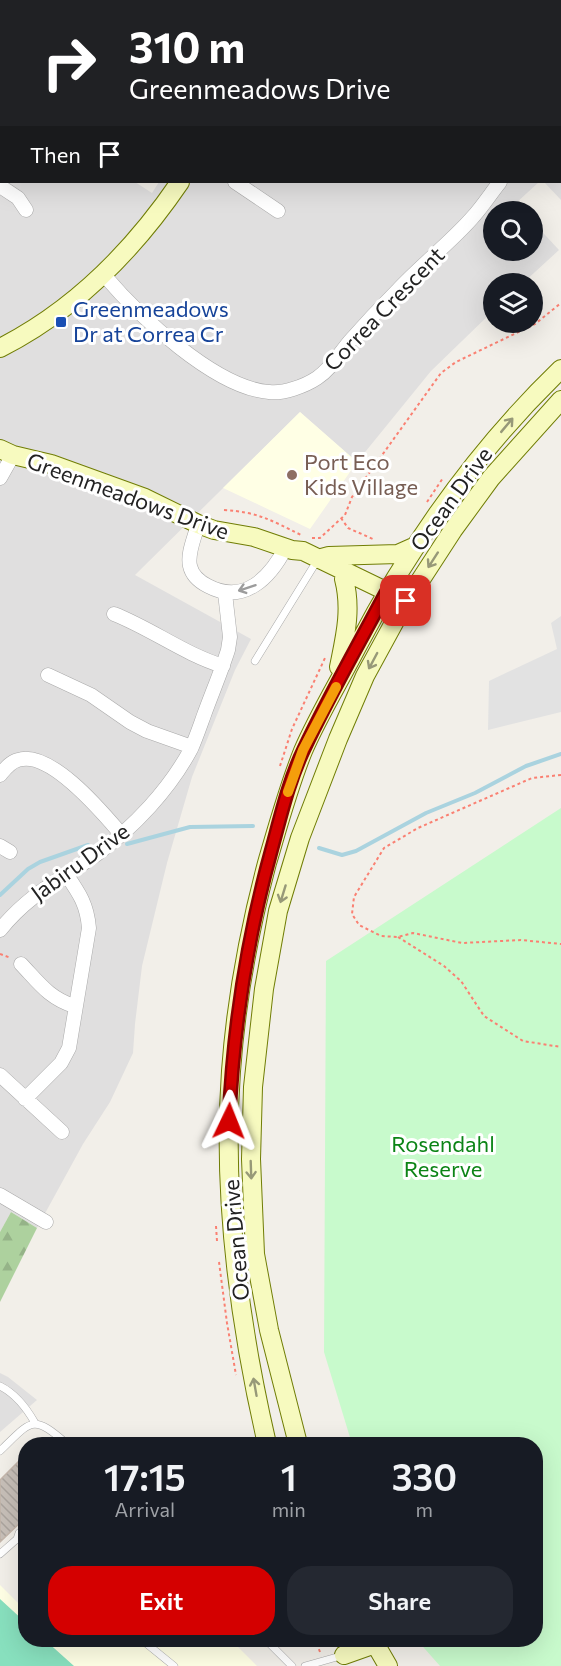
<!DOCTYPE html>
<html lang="en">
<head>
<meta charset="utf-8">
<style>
	body { margin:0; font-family:Commissioner,sans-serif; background:#242831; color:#f1f3f6; height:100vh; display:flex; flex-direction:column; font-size:22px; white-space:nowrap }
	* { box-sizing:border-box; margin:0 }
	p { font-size:20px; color:#9ea1a6 }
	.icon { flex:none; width:33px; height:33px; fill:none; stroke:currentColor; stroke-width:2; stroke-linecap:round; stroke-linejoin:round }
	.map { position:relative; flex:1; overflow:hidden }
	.side { position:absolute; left:18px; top:1437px; width:525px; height:210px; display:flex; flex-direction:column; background:#171b24; border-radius:24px; box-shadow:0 6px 24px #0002 }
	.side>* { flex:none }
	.hud { position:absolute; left:0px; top:0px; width:561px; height:183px; box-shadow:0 6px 24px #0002; background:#202124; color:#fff; overflow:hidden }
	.controls { position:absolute; left:483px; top:201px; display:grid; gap:12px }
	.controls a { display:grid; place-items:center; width:60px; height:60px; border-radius:50%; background:#171b24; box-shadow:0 6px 24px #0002; font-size:30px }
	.pin { position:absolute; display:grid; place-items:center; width:51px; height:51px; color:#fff; margin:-26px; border-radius:12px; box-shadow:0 3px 9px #0006 }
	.me { position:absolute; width:66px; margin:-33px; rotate:2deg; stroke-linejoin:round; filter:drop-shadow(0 0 4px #0008) }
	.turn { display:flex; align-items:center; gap:21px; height:126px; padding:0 30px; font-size:27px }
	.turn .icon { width:78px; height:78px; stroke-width:2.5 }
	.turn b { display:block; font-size:42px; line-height:51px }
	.then { display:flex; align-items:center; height:57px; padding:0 30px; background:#0003; gap:12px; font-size:22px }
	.eta { display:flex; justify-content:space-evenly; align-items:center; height:102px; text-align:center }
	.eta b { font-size:36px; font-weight:600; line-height:42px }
	.primary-button { display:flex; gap:12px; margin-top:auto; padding:12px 30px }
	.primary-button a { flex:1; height:69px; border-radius:24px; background:#d40000; color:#fff; font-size:24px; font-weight:600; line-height:69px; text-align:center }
	.primary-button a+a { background:#242831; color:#f1f3f6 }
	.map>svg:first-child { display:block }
	.residential { fill:#e0dfdf }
	.education { fill:#ffffe5 }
	.forest { fill:url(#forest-firs) }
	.park { fill:#c8facc }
	.pitch { fill:#88e0be }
	.parking { fill:#e2e2e2 }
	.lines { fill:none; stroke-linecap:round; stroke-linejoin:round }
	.stream { stroke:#aad3df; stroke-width:4 }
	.building { fill:url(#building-back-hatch); stroke:#c4b6ab; stroke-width:1.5 }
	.lane-casing { stroke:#a9a9a9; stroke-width:8 }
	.street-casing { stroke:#a9a9a9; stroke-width:15 }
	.secondary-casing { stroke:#707d05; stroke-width:20 }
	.path { stroke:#fa8072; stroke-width:2; stroke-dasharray:3 3; stroke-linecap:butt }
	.lane { stroke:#fff; stroke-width:7 }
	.street { stroke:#fff; stroke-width:14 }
	.secondary { stroke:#f7fabf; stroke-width:18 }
	.oneway { stroke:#979978 }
	.oneway2 { stroke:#9c9c9c }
	.route-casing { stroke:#8a0000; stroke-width:15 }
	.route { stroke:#d40000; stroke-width:10 }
	.slow { stroke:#f59e0b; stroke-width:10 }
	.transit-dot { fill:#1a4fb4; stroke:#fff; stroke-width:2 }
	.education-dot { fill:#8d6e63; stroke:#fff; stroke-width:2 }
	.labels { text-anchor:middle; stroke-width:6; stroke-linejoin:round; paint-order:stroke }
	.transit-label { font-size:22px; fill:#164399; stroke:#fff; text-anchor:start }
	.street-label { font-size:22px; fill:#222; stroke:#fff }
	.education-label { font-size:22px; fill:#785e54; stroke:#fff; text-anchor:start }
	.park-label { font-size:22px; fill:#0c8416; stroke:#fff }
</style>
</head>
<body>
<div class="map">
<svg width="561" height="1666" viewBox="0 0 561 1666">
	<defs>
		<pattern id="forest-firs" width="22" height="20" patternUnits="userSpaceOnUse" patternTransform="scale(1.5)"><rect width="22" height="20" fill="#add19e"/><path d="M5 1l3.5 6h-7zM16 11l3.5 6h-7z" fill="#95b388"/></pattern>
		<pattern id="building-back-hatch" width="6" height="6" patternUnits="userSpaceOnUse" patternTransform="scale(1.5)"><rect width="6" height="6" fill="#c7bfb8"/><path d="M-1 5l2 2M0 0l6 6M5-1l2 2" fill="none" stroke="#aba49e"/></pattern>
	</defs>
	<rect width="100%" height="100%" fill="#f2efe9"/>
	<path class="residential" d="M0,0H561V200L544,182H560V2H2L1,70Z
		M0,113L2,182H135L152,193L159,182H539L515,204L522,211L494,212V250H532L533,222L559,250L523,283L494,284L493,311L431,371L357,462L300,412L135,575L251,639L235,670L192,777L167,863L142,966L135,1024L133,1053L110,1102L83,1144L37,1228L11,1212L0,1232Z
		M0,1373L8,1377L37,1400L0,1432Z"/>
	<path class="education" d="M300,412L357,462L310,529L223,488Z
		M0,1585L25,1610L26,1640H231L257,1666H0Z"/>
	<path class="forest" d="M11,1212L37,1228L0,1302V1232Z"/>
	<path class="park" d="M561,808V1666H440L417,1640H536V1444H352L324,1352L326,961Z"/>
	<path class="pitch" d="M0,1599L25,1622L26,1640H45L74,1666H0Z"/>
	<path class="parking" d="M561,616V712L488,730L489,681L557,649L551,623Z"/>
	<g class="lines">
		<path class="stream" d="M0,90L2,91
			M127,844L190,827L253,826
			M319,848L342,855L356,851L426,813L475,793L526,766L561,754
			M0,895L28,869L40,862L88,845"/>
	</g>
	<path class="building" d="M21,1459L26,1463V1517L0,1542V1480Z"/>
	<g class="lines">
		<g class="lane-casing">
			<path id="lane" d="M255,661L315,564
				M0,1386C16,1394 26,1407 35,1423
				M0,1451C31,1421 32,1413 67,1444
				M17,1539L26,1543
				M0,1554L17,1539L19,1533L26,1527
				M142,1640L174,1666
				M266,1640L292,1666
				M305,1666L344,1655"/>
		</g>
		<g class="street-casing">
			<path id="street" d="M0,0L3,2
				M99,0L100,2
				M545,0L546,2
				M560,20L561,22
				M0,62L2,60
				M560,135L561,134
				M235,182L278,211
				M0,186L18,198L26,210
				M104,275C138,315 215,388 269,392C283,394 305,386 317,378C331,369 339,354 350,341C365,324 381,307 397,291C421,265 449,244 472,218C483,206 491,193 500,182
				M0,478L13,455
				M198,524C195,537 187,553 190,566C192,575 200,582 208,586C244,605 270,578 286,547
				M114,614C152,629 184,654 223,666
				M48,675L91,695L130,722L147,731L192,747
				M0,775C5,769 10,762 18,760C50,749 103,813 121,834
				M0,846L10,852
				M0,930C29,894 60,880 97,854C134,827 169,790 191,749C196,738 200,726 204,715C212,693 221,672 228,650L230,637L225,593
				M21,964C39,983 49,998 74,1006
				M0,1075L62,1132
				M25,1099L61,1063L69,1048L89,928C87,904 79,893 66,874
				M0,1195L46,1222"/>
		</g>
		<g class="secondary-casing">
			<path id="secondary" d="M245,0V2
				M0,348C75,310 133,251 180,182
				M0,449L13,455L51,464L145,498L198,524L214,530L254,537L292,550L303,551L398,597
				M318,559L329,556L398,554L416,546
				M339,667C345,637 352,610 344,579
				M267,1444C239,1323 222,1196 231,1071C236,1001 249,931 267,863C278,826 288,788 303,751C318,716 339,682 357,647C410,545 478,449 561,369
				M298,1444L269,1330L255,1254L251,1159L253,1087L264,989L278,911L300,838L338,739L365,676L401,610L453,530L491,478L561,400
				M373,1640L388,1666
				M344,1655L375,1644"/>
		</g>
		<path class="path" d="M52,2L53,0
			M427,502L443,478
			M224,510C257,512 271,520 301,535
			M341,518L348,528L373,539
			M312,538H320L345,515L352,497L441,373L456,362L535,324L561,303
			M280,766L292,729L325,658
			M561,775L532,778L418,828L384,848L354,897L352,914L359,925L381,936L398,937L413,933L462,943L521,940L561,944
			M398,937L444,966L461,981L484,1016L523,1041L561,1047
			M0,954L11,958
			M216,1226L217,1241
			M219,1262L227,1323L236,1375
			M320,1652L318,1647L322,1640"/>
		<use href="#lane" class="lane"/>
		<use href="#street" class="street"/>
		<use href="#secondary" class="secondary"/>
	</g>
	<defs><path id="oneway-shaft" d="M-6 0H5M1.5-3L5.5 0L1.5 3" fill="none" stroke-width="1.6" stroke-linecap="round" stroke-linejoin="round" transform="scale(1.5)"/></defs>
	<g class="oneway">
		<use href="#oneway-shaft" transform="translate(507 425) rotate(-50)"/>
		<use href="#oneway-shaft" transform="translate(433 560) rotate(123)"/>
		<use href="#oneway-shaft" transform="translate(373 661) rotate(118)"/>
		<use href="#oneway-shaft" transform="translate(283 894) rotate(107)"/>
		<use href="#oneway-shaft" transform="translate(251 1170) rotate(88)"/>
		<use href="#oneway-shaft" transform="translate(255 1387) rotate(-100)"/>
	</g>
	<use class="oneway2" href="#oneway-shaft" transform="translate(247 588) rotate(162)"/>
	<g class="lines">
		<g class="route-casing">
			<path id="route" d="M229,1121C233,1028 247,938 272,848C281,815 289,780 304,749C328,698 356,649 382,600L387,591L406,601"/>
		</g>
		<use href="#route" class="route"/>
		<path class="slow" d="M288,792L303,750L336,687"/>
	</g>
	<rect class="transit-dot" x="55" y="316" width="12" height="12" rx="3"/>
	<circle class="education-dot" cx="292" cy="475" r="6"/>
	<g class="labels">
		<g class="transit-label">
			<text x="73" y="317">Greenmeadows<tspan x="73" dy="25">Dr at Correa Cr</tspan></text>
		</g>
		<g class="street-label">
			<text transform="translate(384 309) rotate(-46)" y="8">Correa Crescent</text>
			<text transform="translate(128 496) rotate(20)" y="8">Greenmeadows Drive</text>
			<text transform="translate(451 499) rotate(-54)" y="8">Ocean Drive</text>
			<text transform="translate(80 862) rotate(-36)" y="8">Jabiru Drive</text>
			<text transform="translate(236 1240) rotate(-95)" y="8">Ocean Drive</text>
		</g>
		<g class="education-label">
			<text x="304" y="470">Port Eco<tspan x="304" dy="25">Kids Village</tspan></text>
		</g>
		<g class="park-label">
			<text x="443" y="1152">Rosendahl<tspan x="443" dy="25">Reserve</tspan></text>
		</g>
	</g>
</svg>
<div class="controls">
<a><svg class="icon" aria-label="search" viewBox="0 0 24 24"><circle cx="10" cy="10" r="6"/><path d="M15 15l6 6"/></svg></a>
<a><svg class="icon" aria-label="layers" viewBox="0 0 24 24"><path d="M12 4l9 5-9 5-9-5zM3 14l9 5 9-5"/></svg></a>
</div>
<div class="pin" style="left:406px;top:601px;background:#d93025"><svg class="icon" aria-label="arrive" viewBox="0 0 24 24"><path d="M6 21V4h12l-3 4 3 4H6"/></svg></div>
<svg class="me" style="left:229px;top:1121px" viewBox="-20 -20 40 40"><path d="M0-17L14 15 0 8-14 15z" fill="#d40000" stroke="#fff" stroke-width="4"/></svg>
<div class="hud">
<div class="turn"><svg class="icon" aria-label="right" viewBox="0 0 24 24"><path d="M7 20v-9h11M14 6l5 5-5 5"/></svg><div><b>310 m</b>Greenmeadows Drive</div></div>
<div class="then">Then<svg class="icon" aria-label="arrive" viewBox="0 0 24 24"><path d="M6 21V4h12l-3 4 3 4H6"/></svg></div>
</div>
<section class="side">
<div class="eta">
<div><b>17:15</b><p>Arrival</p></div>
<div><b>1</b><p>min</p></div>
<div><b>330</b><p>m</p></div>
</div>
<div class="primary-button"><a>Exit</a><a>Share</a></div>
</section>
</div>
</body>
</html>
